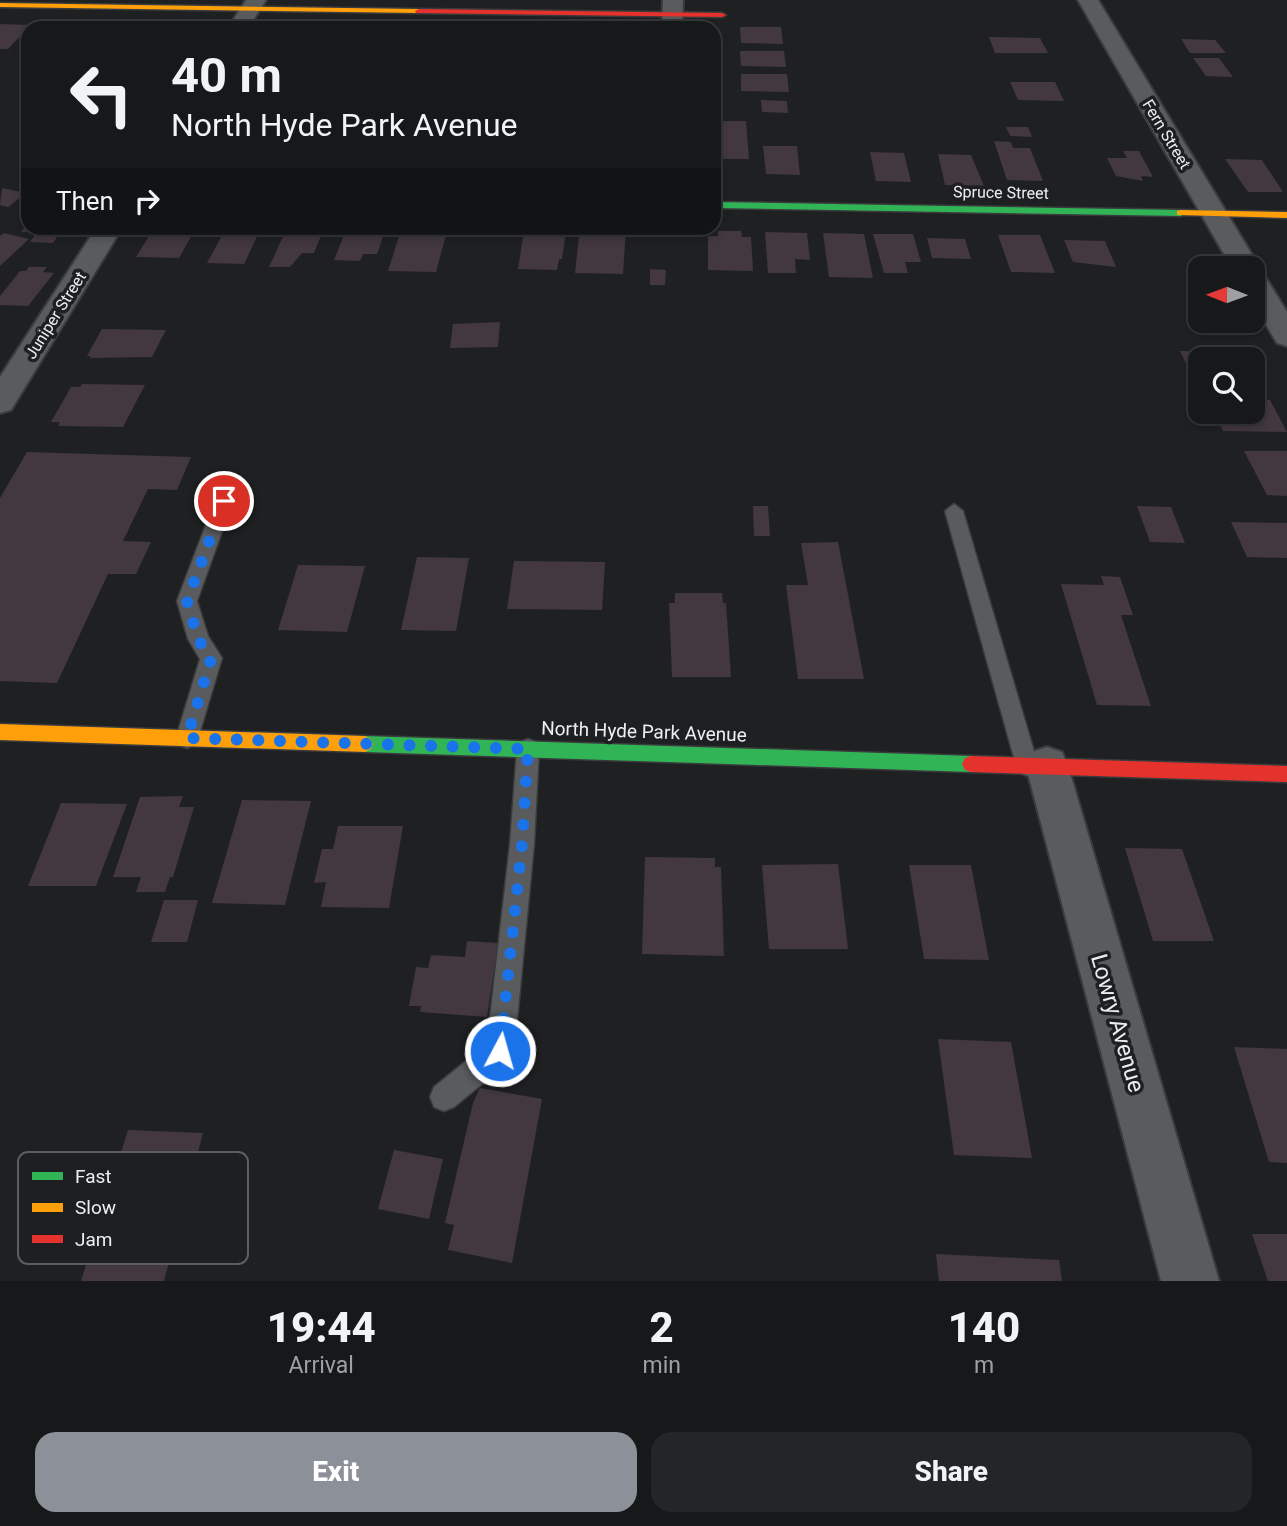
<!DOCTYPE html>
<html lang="en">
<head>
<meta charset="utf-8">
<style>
	body { margin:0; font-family:Roboto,sans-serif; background:#242527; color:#f1f3f6; height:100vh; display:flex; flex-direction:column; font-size:26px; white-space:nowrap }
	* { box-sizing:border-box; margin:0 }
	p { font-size:23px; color:#9ea0a2 }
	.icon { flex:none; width:38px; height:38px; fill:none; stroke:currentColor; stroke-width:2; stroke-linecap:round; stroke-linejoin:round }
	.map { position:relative; height:1281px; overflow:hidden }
	.sheet { display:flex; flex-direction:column; background:#17181a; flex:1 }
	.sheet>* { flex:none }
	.top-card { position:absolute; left:21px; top:21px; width:700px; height:214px; border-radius:21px; box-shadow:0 4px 10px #0003,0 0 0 2px #363739; background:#17181a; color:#f1f3f6; overflow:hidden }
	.needle { width:46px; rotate:271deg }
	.fabs { position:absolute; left:1188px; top:256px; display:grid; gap:14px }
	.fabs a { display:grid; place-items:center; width:77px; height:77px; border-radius:14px; background:#17181a; box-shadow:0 4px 10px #0003,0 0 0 2px #363739; font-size:35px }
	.pin { position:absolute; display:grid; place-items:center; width:60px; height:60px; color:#fff; margin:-30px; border:4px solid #fff; border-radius:50%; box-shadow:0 2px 7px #0007 }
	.me { position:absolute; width:77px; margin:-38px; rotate:6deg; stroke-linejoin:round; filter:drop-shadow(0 0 5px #0008) }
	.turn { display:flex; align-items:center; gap:24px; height:147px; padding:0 35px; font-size:32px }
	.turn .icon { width:91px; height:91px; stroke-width:2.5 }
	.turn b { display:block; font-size:49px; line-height:60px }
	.then { display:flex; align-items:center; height:66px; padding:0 35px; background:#0003; gap:14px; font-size:26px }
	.eta { display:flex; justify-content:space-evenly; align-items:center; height:119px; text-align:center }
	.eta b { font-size:42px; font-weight:800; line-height:49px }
	.button { display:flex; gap:14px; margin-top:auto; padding:14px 35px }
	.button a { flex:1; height:80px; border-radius:21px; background:#8c9099; color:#fff; font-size:28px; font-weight:800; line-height:80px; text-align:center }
	.button a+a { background:#242527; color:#f1f3f6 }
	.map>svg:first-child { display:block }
	.building { fill:#42383e }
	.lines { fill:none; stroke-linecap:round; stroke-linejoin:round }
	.lane-casing { stroke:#3a3b3d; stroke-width:3 }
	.street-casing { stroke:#3a3b3d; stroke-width:4 }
	.fast-casing { stroke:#3a3b3d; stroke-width:3 }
	.slow-casing { stroke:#3a3b3d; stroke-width:3 }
	.jam-casing { stroke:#3a3b3d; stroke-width:3 }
	.lane { fill:#5a5b5c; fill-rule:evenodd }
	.street { fill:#5a5b5c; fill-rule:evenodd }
	.fast { fill:#30b455; fill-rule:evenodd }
	.slow { fill:#ff9f0a; fill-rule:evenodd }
	.jam { fill:#e5322d; fill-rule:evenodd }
	.route { stroke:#1a73e8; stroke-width:12; stroke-dasharray:0 21.6 }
	.labels { text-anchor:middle; stroke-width:7; stroke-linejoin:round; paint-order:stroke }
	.far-street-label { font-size:16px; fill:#edeef1; stroke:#1e1f23 }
	.street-label { font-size:19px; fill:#edeef1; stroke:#1e1f23 }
	.near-street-label { font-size:23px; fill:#edeef1; stroke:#1e1f23 }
	.key { fill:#1e1f23; stroke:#5c5d61; stroke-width:2 }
	.key-label { font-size:19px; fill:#edeef1 }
</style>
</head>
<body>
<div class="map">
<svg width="1287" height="1281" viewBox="0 0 1287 1281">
	<rect width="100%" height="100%" fill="#1f2022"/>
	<path class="building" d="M0,24L31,25L8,49H0Z
		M740,27H781L783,44L741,43Z
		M989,37L1040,38L1048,53H995Z
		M1181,39L1215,40L1226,53H1190Z
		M740,51H784L786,67L741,66Z
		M1193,58H1219L1233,77L1206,76Z
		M741,74H787L789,92L741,91Z
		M1010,82H1055L1064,101L1018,100Z
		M761,100L787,101L788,113L762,112Z
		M716,121H746L749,159H721Z
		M1006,127H1028L1032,137L1010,136Z
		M994,141L1011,142L1013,148H1030L1043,181L1007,180Z
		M763,146H797L800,175L766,174Z
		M1123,151H1139L1153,177L1141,176L1143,181L1116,176L1107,158H1127Z
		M870,152L904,153L911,182L876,181Z
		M938,154L971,155L984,186L945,185Z
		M1225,159L1262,160L1283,192H1248Z
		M2,188L26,193L8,207L0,205Z
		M28,223V228H63L53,243L30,242L37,232H21Z
		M154,228H196L179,258L136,257Z
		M226,228H261L244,264L207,263Z
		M287,228H324L314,253H302L290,267H269Z
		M347,228H386L377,254H363L360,261L334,260Z
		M580,228H626L623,274L575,273Z
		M401,230L447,231L436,272L388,271Z
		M524,231H566L562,259H559L557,270L518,269Z
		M718,231H741L742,237H751L753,271L708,270V236H718Z
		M765,232L807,233L810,260L795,259L796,273H768Z
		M4,233L29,239L0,266V236Z
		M823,233L864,234L873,278L829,277Z
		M873,234H913L921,262H905L908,273H884Z
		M998,235H1040L1055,273L1011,272Z
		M927,238L965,239L971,259L932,258Z
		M1064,240L1105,241L1116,267L1073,262Z
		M29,267H47L43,272L54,273L28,306L0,305V296L20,271H26Z
		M650,269L666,270L665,285H650Z
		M500,322L498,347L450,348L453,324Z
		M102,329L166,330L152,357L90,358L91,356H87Z
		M1180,351L1237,352L1241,359H1200V380H1194Z
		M82,384L145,385L123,427L58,426L60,422H51L71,387H80Z
		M1253,399L1270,400L1287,432L1223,431L1214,411H1253Z
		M1244,451H1287V496L1267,495Z
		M27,452L191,457L177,490L148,489L123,541L151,542L136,574H108L57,683L0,681V498Z
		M753,506H768L770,536H754Z
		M1137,506L1171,507L1185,543L1150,542Z
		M1231,522L1287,523V558L1247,557Z
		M838,542L864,679H798L786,585H808L801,543Z
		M417,557L469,558L456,631L401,630Z
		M514,561L605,562L602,610L507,609Z
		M298,565L365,566L347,632L278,630Z
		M1101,576L1120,577L1133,615H1121L1151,706L1097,705L1061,584L1104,585Z
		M675,593H722L723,603H726L731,677H672L669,603H675Z
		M183,796L179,807H194L173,877H170L165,892H136L141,877H113L140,797Z
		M242,800L311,801L285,905L212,903Z
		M61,803L127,804L96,886H28Z
		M338,826H403L389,908L321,907L326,882L314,883L322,849H333Z
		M1125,848L1182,849L1214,941H1153Z
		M645,857L715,858V867H721L724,956L642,954Z
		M838,864L848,949H769L762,865Z
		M909,865H971L989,960L924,959Z
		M164,900H198L187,942H151Z
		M467,941L498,943L487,1017L420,1012L421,1006H409L416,967L428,968L431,955L465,957Z
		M938,1039L1011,1042L1032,1158L954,1155Z
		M1234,1047L1287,1049V1163L1269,1162Z
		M480,1088L542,1099L512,1263L448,1250L454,1225L445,1223L473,1103Z
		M128,1130L203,1133L164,1281H81Z
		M394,1150L443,1159L429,1219L378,1209Z
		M1252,1234H1287V1281H1268Z
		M936,1254L1059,1260L1062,1281H939Z"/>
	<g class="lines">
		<g class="lane-casing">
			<path id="lane" d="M224,494L233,501L197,601L208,636L222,658L198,738L195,745L187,748L179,745L176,738L200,659L188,639L177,601L215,501Z
				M954,504L963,511L1038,765L1035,772L1027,776L1019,772L1016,765L945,511Z
				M528,739L536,742L539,749L534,844L514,1051L510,1061L454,1107L444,1111L434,1107L430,1097L434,1087L487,1044L510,844L517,749L520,742Z"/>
		</g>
		<g class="street-casing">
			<path id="street" d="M246,0H266L248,28H228Z
				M663,0H683L682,28H662Z
				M1078,0H1098L1260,268L1257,272L1263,273L1287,312V346L1277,343L1253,303V268H1232Z
				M96,228H122L11,410L0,413V377Z
				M1047,747L1062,752L1068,766L1219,1281H1161L1026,766L1032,752Z"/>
		</g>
		<g class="fast-casing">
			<path id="fast" d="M714,202L1181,210L1186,213L1181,216L714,208Z
				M365,736L971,756L977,758L980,764L977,770L971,772L365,752L359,749L357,744L359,739Z"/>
		</g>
		<g class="slow-casing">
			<path id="slow" d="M0,3L419,9L423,11L419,13L0,7Z
				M1181,210L1287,212V218L1177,215V211Z
				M0,724L365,736L371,739L373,744L371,749L365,752L0,740Z"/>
		</g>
		<g class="jam-casing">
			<path id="jam" d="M419,9L722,13L726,15L722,17L416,13L415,11Z
				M971,756L1287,766V782L971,772L965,770L962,764L965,758Z"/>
		</g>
		<use href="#lane" class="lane"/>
		<use href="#street" class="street"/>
		<use href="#fast" class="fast"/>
		<use href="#slow" class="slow"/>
		<use href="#jam" class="jam"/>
	</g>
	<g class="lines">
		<path class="route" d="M224,501L187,601L198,639L211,659L187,738L528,749L522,844L500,1051"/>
	</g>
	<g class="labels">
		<g class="far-street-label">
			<text transform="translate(1167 134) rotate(59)" y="6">Fern Street</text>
			<text transform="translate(1001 192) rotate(1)" y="6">Spruce Street</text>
			<text transform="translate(55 315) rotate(-58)" y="6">Juniper Street</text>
		</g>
		<g class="street-label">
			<text transform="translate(644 731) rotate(2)" y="7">North Hyde Park Avenue</text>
		</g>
		<g class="near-street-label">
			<text transform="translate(1118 1023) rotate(74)" y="8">Lowry Avenue</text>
		</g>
	</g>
	<rect x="18" y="1152" width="230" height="112" rx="10" class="key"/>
	<rect x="32" y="1172" width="31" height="8" fill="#30b455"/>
	<rect x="32" y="1203" width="31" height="9" fill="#ff9f0a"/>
	<rect x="32" y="1235" width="31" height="8" fill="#e5322d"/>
	<g class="key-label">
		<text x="75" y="1183">Fast</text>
		<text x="75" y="1214">Slow</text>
		<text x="75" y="1246">Jam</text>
	</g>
</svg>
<div class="fabs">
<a><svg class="needle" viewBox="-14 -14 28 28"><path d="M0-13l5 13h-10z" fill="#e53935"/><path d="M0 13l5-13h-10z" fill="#9ea0a2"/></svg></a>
<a><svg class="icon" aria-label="search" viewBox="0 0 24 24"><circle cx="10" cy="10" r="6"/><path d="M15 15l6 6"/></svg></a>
</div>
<div class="pin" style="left:224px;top:501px;background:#d93025"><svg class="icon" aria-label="arrive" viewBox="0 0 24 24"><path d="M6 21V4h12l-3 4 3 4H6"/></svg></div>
<svg class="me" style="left:500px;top:1051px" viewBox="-20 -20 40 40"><circle r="17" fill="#1a73e8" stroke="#fff" stroke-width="3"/><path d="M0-11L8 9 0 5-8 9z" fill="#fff"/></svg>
<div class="top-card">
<div class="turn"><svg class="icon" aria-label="left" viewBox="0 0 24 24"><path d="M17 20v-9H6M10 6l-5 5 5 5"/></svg><div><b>40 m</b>North Hyde Park Avenue</div></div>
<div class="then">Then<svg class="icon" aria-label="right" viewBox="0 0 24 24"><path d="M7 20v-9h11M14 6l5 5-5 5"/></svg></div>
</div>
</div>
<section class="sheet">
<div class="eta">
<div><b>19:44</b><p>Arrival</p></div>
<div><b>2</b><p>min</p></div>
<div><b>140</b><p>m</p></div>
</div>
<div class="button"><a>Exit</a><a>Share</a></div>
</section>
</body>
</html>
